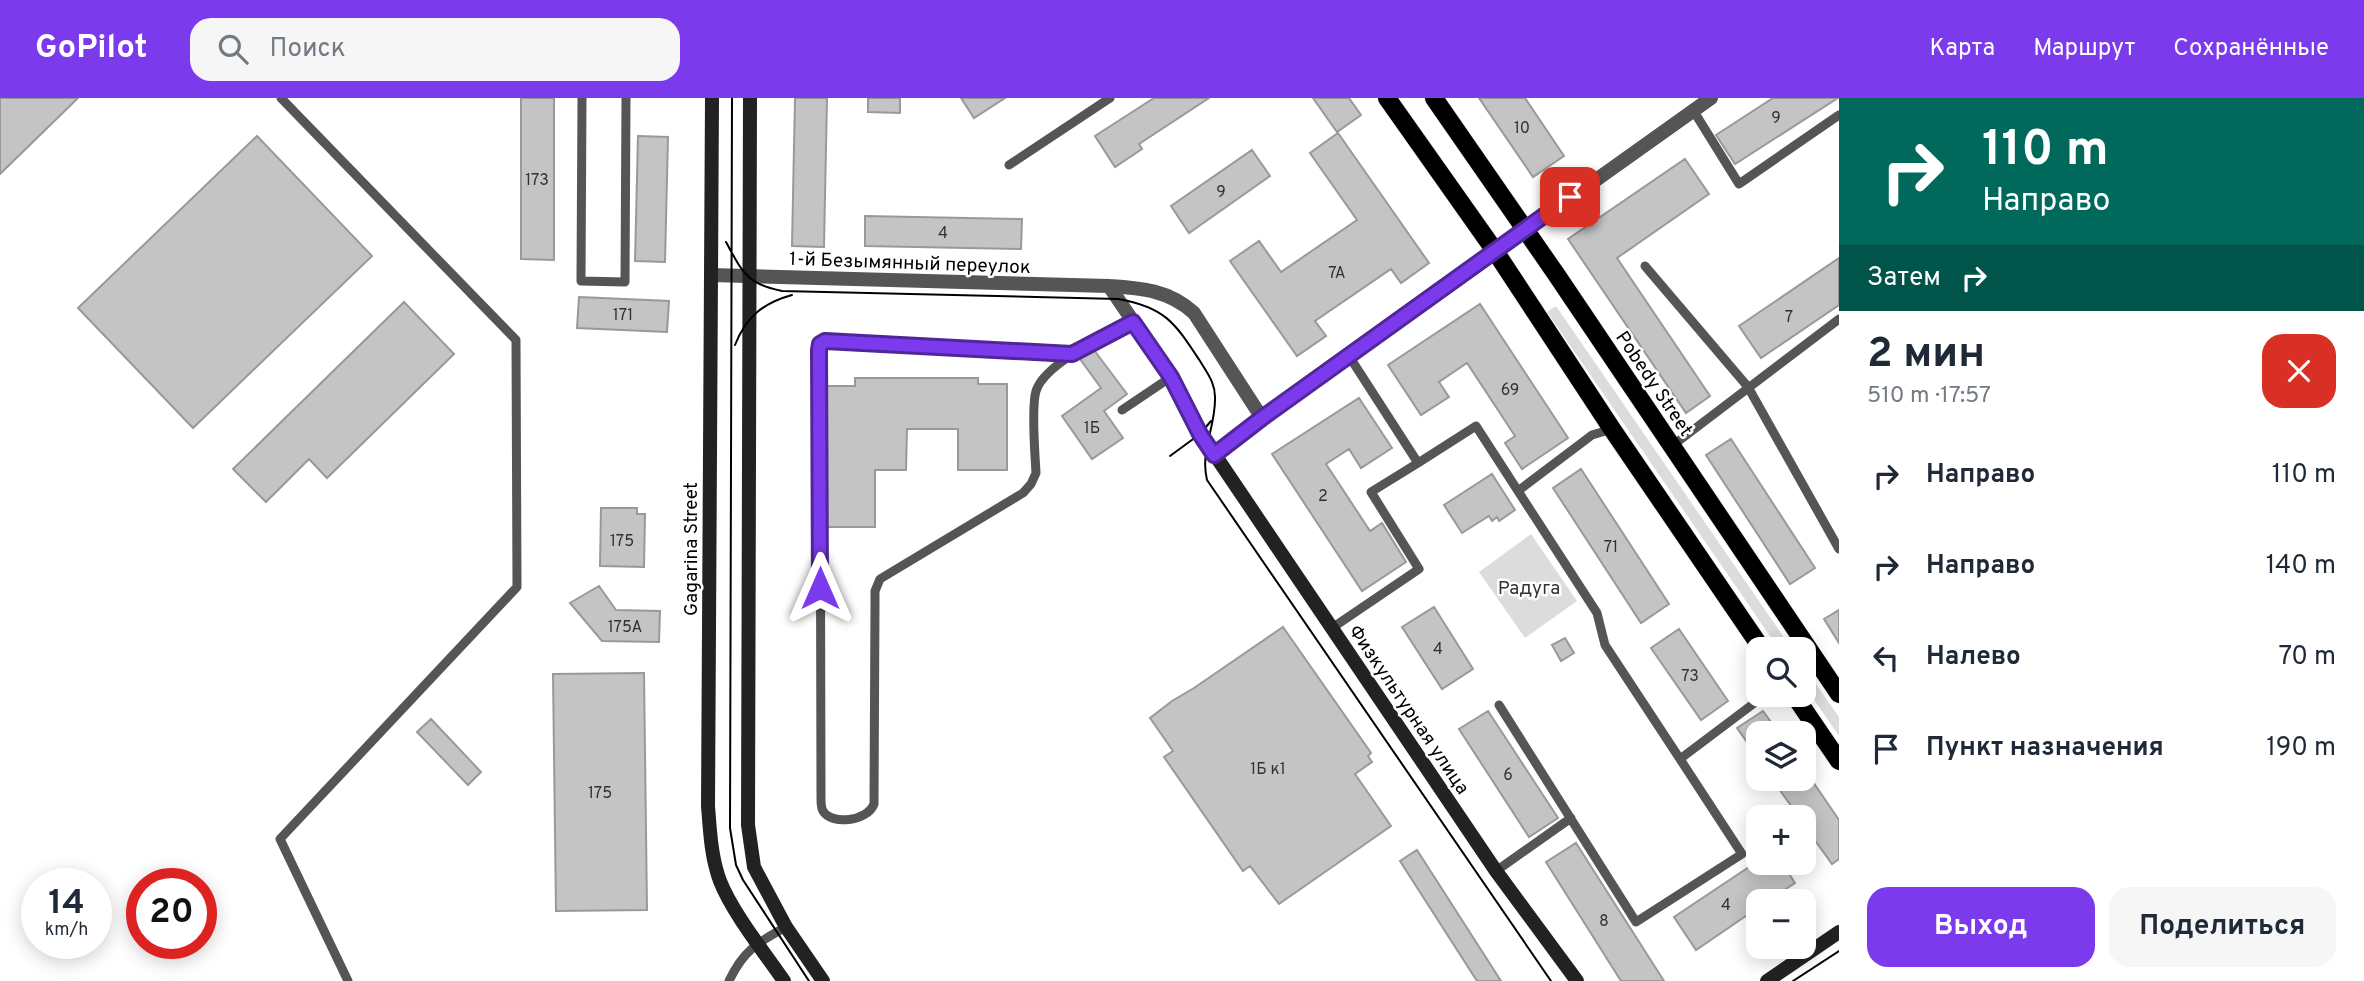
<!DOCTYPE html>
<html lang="ru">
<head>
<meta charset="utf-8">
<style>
	body { margin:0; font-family:Overpass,sans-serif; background:#f6f6f7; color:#1f2937; height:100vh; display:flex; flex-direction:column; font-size:26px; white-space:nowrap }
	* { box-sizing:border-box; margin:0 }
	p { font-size:23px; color:#747a83 }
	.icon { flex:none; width:38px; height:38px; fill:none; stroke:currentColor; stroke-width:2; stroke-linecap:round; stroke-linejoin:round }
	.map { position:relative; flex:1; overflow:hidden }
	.drawer { display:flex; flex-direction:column; background:#fff; width:525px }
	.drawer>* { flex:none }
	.top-card { background:#00695c; color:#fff; overflow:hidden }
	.tools { position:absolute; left:1746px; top:539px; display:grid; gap:14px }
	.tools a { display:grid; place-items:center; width:70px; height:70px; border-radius:14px; background:#fff; box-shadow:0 4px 18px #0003; font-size:35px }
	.speed { position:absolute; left:21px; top:770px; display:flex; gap:14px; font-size:35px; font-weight:700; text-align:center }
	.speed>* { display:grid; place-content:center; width:91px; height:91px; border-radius:50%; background:#fff; box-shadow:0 4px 18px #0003; line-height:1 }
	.speed small { font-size:18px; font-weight:400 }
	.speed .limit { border:10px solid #d22; background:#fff; color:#111 }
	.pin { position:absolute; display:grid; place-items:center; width:60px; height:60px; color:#fff; margin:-30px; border-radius:14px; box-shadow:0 4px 10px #0006 }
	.me { position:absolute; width:77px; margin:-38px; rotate:0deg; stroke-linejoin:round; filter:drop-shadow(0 0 5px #0008) }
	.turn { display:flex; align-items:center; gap:24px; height:147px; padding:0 28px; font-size:32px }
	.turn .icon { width:91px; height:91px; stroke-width:2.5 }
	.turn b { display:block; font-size:49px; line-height:60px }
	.then { display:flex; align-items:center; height:66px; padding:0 28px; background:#0003; gap:14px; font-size:26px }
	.round { display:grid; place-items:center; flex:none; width:74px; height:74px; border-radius:21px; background:#f6f6f7 }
	.headline { display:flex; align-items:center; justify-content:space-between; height:119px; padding:0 28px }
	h1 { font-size:42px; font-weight:700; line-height:52px }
	.action { display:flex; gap:14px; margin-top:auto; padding:14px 28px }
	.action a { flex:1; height:80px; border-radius:21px; background:#7c3aed; color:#fff; font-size:28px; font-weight:700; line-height:80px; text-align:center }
	.action a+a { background:#f6f6f7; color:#1f2937 }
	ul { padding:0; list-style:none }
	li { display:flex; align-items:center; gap:21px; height:91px; padding:0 28px }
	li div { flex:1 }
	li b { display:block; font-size:26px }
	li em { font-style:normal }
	header { display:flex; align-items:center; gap:42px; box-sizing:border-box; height:98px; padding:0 35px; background:#7c3aed; color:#fff }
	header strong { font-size:33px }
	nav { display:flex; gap:38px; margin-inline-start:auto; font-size:24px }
	.search { width:490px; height:63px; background:#f6f6f7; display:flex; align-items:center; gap:18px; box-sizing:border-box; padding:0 24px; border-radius:21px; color:#747a83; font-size:26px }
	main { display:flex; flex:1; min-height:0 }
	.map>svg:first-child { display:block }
	.green { fill:#dcdcdc }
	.building { fill:#c4c4c4; stroke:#999; stroke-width:2 }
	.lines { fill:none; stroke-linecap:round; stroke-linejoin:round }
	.primary-casing { stroke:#dbdbdb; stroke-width:19 }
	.lane { stroke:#555; stroke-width:9 }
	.street { stroke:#555; stroke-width:14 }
	.secondary { stroke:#222; stroke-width:14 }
	.primary { stroke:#000; stroke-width:18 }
	.tram { stroke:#000; stroke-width:2 }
	.route-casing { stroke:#51269a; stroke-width:18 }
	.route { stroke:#7c3aed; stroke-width:12 }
	.labels { text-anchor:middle; stroke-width:5; stroke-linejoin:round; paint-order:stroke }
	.number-label { font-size:16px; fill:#313131 }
	.street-label { font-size:19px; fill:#000; stroke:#fff }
	.park-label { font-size:19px; fill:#333; stroke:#fff }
</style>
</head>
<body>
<header>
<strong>GoPilot</strong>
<div class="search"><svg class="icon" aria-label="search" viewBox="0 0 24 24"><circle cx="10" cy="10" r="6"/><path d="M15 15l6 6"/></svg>Поиск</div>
<nav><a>Карта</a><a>Маршрут</a><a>Сохранённые</a></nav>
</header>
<main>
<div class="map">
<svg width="1839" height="883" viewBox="0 0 1839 883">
	<rect width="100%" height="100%" fill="#fff"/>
	<path class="green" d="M1556,208L1792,551H1779L1547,214Z
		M1531,436L1577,503L1525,540L1479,474Z
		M1804,569L1839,619V638L1804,587Z"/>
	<path class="building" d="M0,0H78L0,76Z
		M521,0H554V162L521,161Z
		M795,0H827L824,149L792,148Z
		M868,0H900V15L868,14Z
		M961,0H1005L974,20Z
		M1154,0H1209L1139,46L1142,51L1115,69L1095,38Z
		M1313,0H1349L1361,17L1337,34Z
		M1479,0H1525L1564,58L1533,79Z
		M1773,0H1838L1735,66L1716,37Z
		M1338,35L1429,165L1401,185L1391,171L1315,223L1326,238L1297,258L1230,163L1259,143L1281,174L1357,122L1310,55Z
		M257,38L372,158L193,330L78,210Z
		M638,38L668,39L665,164L635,163Z
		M1252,52L1270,78L1189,135L1171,108Z
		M1685,61L1709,96L1617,160L1710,298L1686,315L1568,141Z
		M865,118L1022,121L1021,151L865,148Z
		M1839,160V207L1761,260L1739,228Z
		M579,199L669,203L667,234L577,230Z
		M404,204L454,256L327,380L309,361L266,404L233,371Z
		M1480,206L1568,340L1522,371L1505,345L1515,338L1467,265L1439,284L1449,299L1421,317L1388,267Z
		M1094,252L1127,296L1104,313L1123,340L1092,361L1062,318L1101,290L1080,261Z
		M855,280H978V286H1007V372H958V331H907L906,372H875V429H827V288H855Z
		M1359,300L1392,350L1361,370L1349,351L1326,366L1370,433L1382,425L1406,464L1362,493L1272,356Z
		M1731,341L1815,470L1790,486L1706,357Z
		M1581,371L1669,506L1641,525L1553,390Z
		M1492,376L1515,412L1499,423L1497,419L1492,423L1489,418L1462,435L1444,407Z
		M601,410H637V416H645L644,469L600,468Z
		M599,488L616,512L660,513L659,544L602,543L570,505Z
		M1434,509L1473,571L1442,591L1402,529Z
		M1839,512V545L1824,521Z
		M1283,529L1371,655L1368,658L1372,664L1355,676L1391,728L1279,806L1250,768L1243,773L1164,659L1173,653L1150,620L1172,603L1194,590Z
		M1679,531L1728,603L1701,622L1651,550Z
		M1565,540L1574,555L1561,563L1552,547Z
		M644,575L647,812L556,813L553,576Z
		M1488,613L1558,720L1529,739L1459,631Z
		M1763,613L1779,635H1759V661L1737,630Z
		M431,621L481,674L468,687L417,634Z
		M1772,681H1811L1839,722V761L1832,766L1804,727V719H1799Z
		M1576,745L1664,883H1621L1546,764Z
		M1417,752L1501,883H1477L1400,763Z
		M1755,765H1782L1795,785L1768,803H1759V809L1696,852L1674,819Z"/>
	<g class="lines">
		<g class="primary-casing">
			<path id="primary" d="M1387,0L1495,153L1612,331L1762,551
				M1434,0L1556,176L1839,596
				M1794,597L1839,663"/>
		</g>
		<path class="lane" d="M281,0L516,242L517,489L280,741L348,883
			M582,0L581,183L625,184L626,0
			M1693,12L1739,86L1839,17
			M1009,67L1110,0
			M1645,168L1748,289L1839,451
			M1072,256L832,243H825L820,246L821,701C821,705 821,710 823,713C831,727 867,724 874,706L875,505V493L880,481L1023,395L1031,386L1036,375C1035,355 1031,310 1036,293C1045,265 1107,237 1133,224
			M1122,312L1171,279
			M1672,348L1839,221
			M1418,365L1476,328L1518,393L1592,337L1612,331
			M1518,393L1597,515L1605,547L1680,661L1765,597
			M1332,530L1419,471L1371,394L1418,365L1349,258
			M1499,607L1636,824L1742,756L1680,661
			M1496,773L1571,720
			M729,883C743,853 758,844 786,829"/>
		<path class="street" d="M711,177L1109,188C1141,190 1169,192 1194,215L1262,320
			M1109,188L1171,279L1200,336L1215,357L1262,320L1711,0"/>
		<path class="secondary" d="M712,0L708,708C710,733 711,759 720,783C732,814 764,854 784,883
			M750,0L748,727L754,769L786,829L823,883
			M1215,357L1496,773L1577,883
			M1767,883L1839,834"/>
		<use href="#primary" class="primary"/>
		<path class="tram" d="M732,0L730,730L736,767L743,782L809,883
			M726,144C742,173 746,186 782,193L1118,201C1165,209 1175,225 1200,263C1208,276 1216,286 1215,302C1215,330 1200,354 1207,382L1551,883
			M735,247C746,219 763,205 792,197
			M1170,358L1200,336L1211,323
			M1793,883L1839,853"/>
	</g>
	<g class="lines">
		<g class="route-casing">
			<path id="route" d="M820,490L819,252L820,246L825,243L1072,256L1133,224L1171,279L1200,336L1214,357L1262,320L1570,99"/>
		</g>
		<use href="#route" class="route"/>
	</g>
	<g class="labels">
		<g class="number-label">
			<text x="1776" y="25">9</text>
			<text x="1522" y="35">10</text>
			<text x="537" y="87">173</text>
			<text x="1221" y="99">9</text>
			<text x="943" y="140">4</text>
			<text x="1337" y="180">7А</text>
			<text x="623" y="222">171</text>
			<text x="1789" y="224">7</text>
			<text x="1510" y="297">69</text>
			<text x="1092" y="335">1Б</text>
			<text x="1323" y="403">2</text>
			<text x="622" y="448">175</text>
			<text x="1611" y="454">71</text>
			<text x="625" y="534">175А</text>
			<text x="1438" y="556">4</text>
			<text x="1690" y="583">73</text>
			<text x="1268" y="676">1Б к1</text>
			<text x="1508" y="682">6</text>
			<text x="600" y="700">175</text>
			<text x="1726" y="812">4</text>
			<text x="1604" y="828">8</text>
		</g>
		<g class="street-label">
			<text transform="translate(910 164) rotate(2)" y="7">1-й Безымянный переулок</text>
			<text transform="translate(1655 285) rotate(56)" y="7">Pobedy Street</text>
			<text transform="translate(690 451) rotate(-90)" y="7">Gagarina Street</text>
			<text transform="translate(1410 611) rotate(56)" y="7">Физкультурная улица</text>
		</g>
		<g class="park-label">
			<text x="1529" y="496">Радyга</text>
		</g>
	</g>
</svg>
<div class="tools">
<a><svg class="icon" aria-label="search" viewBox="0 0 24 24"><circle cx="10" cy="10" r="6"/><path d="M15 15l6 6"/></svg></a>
<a><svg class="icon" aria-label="layers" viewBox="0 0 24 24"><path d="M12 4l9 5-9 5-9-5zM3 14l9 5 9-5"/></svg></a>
<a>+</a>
<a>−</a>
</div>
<div class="speed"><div>14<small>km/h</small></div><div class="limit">20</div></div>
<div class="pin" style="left:1570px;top:99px;background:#d93025"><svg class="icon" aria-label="arrive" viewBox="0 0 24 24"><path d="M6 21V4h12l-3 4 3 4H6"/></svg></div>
<svg class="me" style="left:820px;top:490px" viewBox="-20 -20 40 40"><path d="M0-17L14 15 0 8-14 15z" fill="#7c3aed" stroke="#fff" stroke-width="4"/></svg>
</div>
<section class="drawer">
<div class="top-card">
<div class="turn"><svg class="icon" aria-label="right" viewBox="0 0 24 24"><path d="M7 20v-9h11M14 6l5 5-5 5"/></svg><div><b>110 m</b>Направо</div></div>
<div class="then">Затем<svg class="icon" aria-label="right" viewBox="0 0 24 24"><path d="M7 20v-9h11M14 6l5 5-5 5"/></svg></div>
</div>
<div class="headline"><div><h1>2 мин</h1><p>510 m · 17:57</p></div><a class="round" style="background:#d93025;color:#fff"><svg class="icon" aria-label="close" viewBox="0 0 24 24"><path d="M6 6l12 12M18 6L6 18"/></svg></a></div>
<ul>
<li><svg class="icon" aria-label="right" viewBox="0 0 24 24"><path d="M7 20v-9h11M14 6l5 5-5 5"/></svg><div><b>Направо</b></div><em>110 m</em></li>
<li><svg class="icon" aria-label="right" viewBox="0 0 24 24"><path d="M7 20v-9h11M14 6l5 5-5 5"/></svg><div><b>Направо</b></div><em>140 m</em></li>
<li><svg class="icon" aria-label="left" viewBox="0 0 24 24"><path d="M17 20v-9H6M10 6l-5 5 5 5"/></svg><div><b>Налево</b></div><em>70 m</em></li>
<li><svg class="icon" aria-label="arrive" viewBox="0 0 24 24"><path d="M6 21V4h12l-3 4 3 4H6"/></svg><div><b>Пункт назначения</b></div><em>190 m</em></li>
</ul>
<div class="action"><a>Выход</a><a>Поделиться</a></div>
</section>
</main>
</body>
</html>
